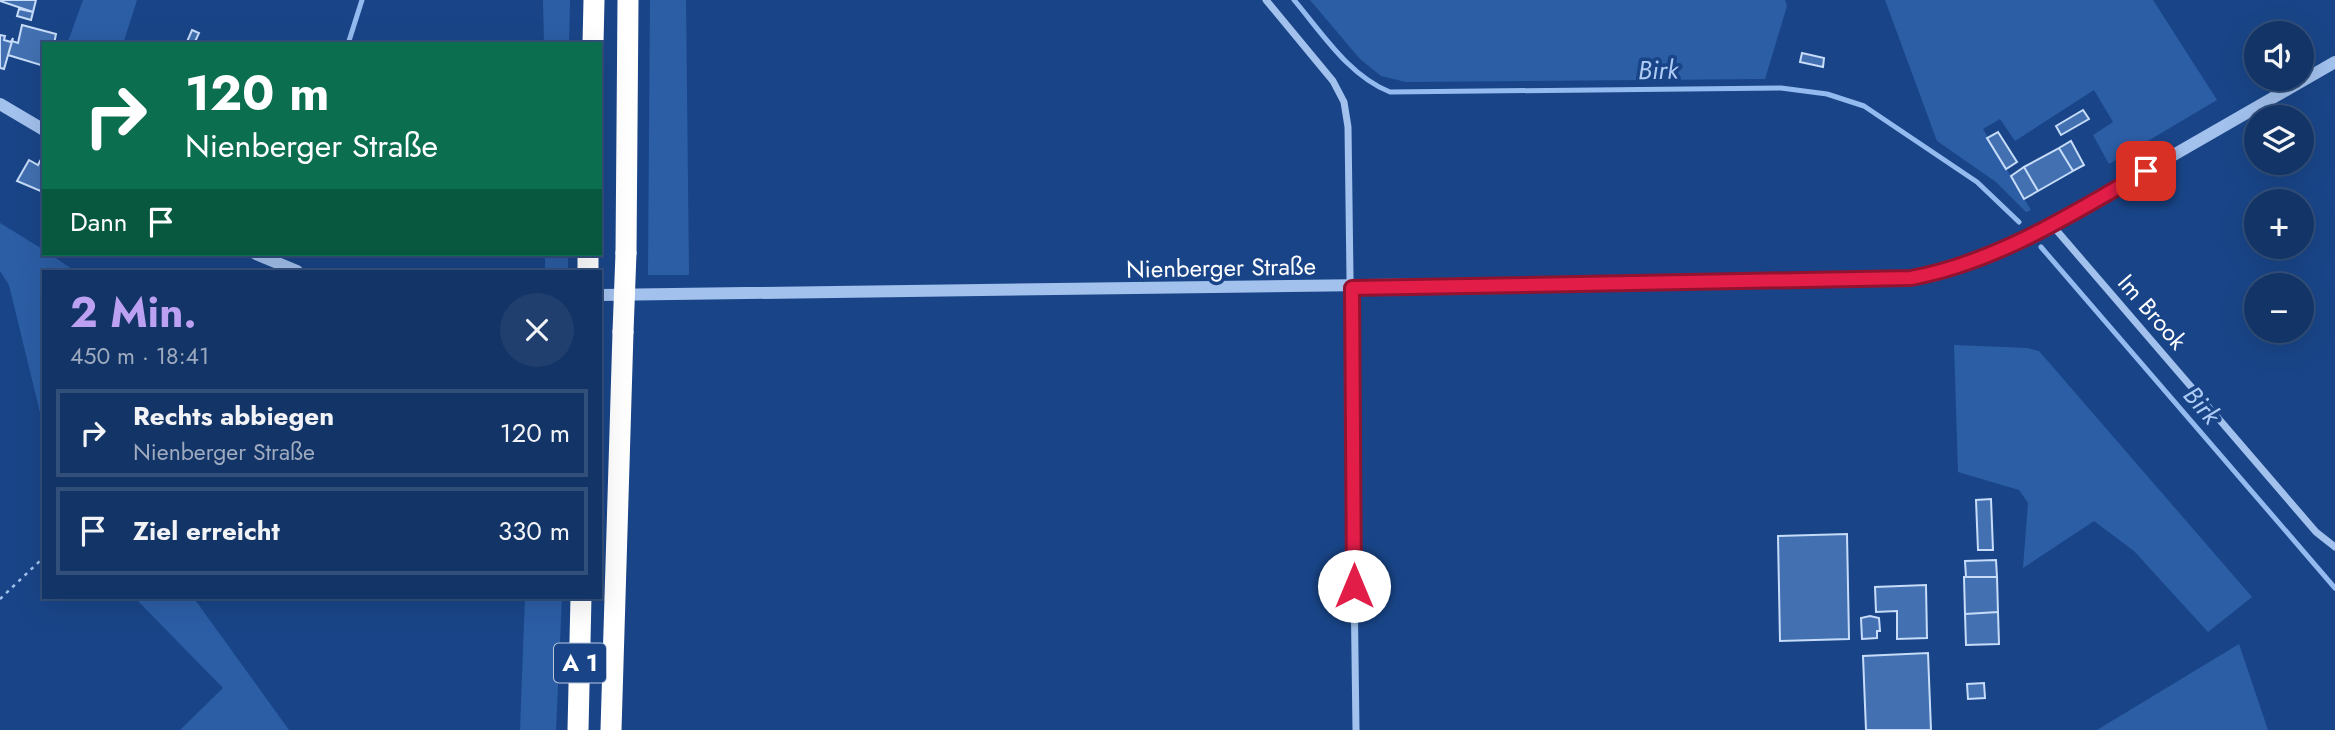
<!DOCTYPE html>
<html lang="de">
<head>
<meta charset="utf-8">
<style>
	body { margin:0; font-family:Jost,sans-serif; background:#203f6f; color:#f1f3f6; height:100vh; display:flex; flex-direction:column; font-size:26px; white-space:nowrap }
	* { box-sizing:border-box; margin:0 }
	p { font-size:23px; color:#9daabf }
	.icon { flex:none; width:38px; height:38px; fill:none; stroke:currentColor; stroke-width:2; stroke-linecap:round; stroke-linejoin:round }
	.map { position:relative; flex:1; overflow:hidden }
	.sheet { position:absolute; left:42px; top:270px; width:560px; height:329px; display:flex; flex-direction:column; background:#133466; border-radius:0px; box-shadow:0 7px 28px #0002,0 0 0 2px #324f7a }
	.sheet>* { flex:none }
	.hud { position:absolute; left:42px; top:42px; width:560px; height:214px; border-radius:0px; box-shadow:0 7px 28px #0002,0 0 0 2px #324f7a; background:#0b6e4f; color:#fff; overflow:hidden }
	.controls { position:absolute; left:2244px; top:21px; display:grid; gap:14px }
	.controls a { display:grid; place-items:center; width:70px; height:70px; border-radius:50%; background:#133466; box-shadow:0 7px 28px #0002,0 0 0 2px #324f7a; font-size:35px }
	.pin { position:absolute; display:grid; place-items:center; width:60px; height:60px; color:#fff; margin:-30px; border-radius:14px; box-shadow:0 4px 10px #0006 }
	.me { position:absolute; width:77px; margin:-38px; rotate:0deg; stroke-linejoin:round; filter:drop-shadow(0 0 5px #0008) }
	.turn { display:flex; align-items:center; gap:24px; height:147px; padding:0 28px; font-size:32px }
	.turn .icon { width:91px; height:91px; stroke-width:2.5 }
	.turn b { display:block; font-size:49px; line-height:60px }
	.then { display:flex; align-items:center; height:66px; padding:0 28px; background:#0003; gap:14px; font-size:26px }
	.round { display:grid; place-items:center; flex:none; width:74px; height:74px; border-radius:37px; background:#203f6f }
	.overview { display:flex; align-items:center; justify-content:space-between; height:119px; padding:0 28px }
	h1 { font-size:42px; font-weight:700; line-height:52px; color:#bca0f2 }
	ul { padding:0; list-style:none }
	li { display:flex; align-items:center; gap:21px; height:88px; margin:0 14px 10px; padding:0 14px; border:4px solid #324f7a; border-radius:0px }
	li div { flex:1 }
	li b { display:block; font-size:26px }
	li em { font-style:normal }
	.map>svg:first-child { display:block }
	.green { fill:#2c5ea6 }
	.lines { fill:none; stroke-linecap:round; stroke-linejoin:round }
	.stream { stroke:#94bbef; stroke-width:5 }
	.building { fill:#4270b1; stroke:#c7dcf9; stroke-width:2 }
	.path { stroke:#a2c1ed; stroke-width:2.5; stroke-dasharray:3.5 5; stroke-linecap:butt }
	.minor { stroke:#a2c1ed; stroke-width:7 }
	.tertiary { stroke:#a2c1ed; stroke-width:12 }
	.motorway { stroke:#fff; stroke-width:21 }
	.motorway-bridge { stroke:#fff; stroke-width:21 }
	.route-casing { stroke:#92132f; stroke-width:18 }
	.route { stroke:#e11d48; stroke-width:12 }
	.labels { text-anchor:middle; stroke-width:7; stroke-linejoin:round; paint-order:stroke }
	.shield { fill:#194588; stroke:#bac7db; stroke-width:2 }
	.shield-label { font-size:23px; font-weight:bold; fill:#fff }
	.street-label { font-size:24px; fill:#fff; stroke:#194588 }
	.water-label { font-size:26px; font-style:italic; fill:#adcbf4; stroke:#194588 }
</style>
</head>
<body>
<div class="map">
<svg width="2335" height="730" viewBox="0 0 2335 730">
	<rect width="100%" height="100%" fill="#194588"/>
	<path class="green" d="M83,0H137L123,44H67Z
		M543,0H570L569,44H544Z
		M650,0H686L689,275H648Z
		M1310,0H1785L1787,6L1765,79L1406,82L1381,76L1360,59Z
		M1885,0H2153L2217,100L2109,164L2093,135L2113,122L2094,90L2015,141L2000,119L1983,129L2031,210L2026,212L1996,182L1937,141Z
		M0,223L44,250V254H50L72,269V271H44V429L9,285L0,271Z
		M545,254H568V271H545Z
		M1954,345L2027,348L2039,351L2252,597L2208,632L2134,551L2094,521L2023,568L2028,503L2019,490L1958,472Z
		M134,597H193L289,730H180L223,688Z
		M525,597H562L556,730H520Z
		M2239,644L2268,730H2097Z"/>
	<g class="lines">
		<path class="stream" d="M1294,0C1322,33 1349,76 1390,92L1781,88L1827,94L1864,106L1977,182L2019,222
			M348,44L362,0
			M2041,247L2335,588"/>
	</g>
	<path class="building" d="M36,0L33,12L0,1V0Z
		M19,9L33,12L31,20L17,16Z
		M22,25L56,34L54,44H44V66L8,55L12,41L18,43Z
		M192,30L199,33L194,44H186Z
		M0,35L5,36L4,40L11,42L13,38L4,69L0,68Z
		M1802,53L1824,58L1823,67L1800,62Z
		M2083,110L2089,119L2061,135L2056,126Z
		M1998,132L2017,162L2006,169L1987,138Z
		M2071,141L2084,165L2073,171L2059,148Z
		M2059,148L2073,171L2038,191L2024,167Z
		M29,160L38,165L40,161L44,164L43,192L17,181Z
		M2024,167L2038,191L2024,199L2011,176Z
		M1991,499L1993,550H1978L1976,500Z
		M1847,534L1849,639L1780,641L1778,536Z
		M1996,560L1997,577H1966L1965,561Z
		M1964,577H1997L1998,612L1965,614Z
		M1926,585L1927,638L1897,639V611L1876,612L1875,587Z
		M1998,612L1999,644L1966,645L1965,614Z
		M1870,616L1879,618L1880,631H1877V638L1862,639L1861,618Z
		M1928,653L1931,730H1866L1863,656Z
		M1984,683L1985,698L1968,699L1967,684Z"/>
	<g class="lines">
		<path class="path" d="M0,599L44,557"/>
		<path class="minor" d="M1266,0L1333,81L1344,102L1348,127L1356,730
			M2052,225L2316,532L2335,547"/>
		<path class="tertiary" d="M0,104L44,130
			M256,254L297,271
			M600,295L1911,278C1994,263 2065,217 2137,176C2203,138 2269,100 2335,62"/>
		<path class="motorway" d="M593,44L594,0
			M626,253L628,0
			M588,271V254
			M578,730L581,597
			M611,730L623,332"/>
		<path class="motorway-bridge" d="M623,332L626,253"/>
	</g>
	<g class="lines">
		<g class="route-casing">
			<path id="route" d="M1354,586L1352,288L1911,278C1997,262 2072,214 2146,171"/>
		</g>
		<use href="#route" class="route"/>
	</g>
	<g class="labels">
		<rect class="shield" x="554" y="643.5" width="52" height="39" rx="5"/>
		<g class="shield-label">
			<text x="580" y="671">A 1</text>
		</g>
		<g class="street-label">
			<text transform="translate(1221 268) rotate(-1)" y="8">Nienberger Straße</text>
			<text transform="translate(2152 312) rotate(49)" y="8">Im Brook</text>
		</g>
		<g class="water-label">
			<text transform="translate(1658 70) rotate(-1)" y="9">Birk</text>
			<text transform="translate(2202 405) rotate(49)" y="9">Birk</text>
		</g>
	</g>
</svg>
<div class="controls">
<a><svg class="icon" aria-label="sound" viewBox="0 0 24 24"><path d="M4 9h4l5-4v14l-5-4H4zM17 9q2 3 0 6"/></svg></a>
<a><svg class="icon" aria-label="layers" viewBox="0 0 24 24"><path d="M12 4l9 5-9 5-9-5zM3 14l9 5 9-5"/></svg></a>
<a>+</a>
<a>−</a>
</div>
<div class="pin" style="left:2146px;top:171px;background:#d93025"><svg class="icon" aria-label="arrive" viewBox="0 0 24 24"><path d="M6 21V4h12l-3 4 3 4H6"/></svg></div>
<svg class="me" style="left:1354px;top:586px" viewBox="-20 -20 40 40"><circle r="19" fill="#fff"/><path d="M0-13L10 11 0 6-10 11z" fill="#e11d48"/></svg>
<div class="hud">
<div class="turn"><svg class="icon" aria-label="right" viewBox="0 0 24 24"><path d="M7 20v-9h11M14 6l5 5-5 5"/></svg><div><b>120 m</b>Nienberger Straße</div></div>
<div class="then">Dann<svg class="icon" aria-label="arrive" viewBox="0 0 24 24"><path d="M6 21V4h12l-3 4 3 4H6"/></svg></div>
</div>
<section class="sheet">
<div class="overview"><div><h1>2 Min.</h1><p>450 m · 18:41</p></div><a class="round"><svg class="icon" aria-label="close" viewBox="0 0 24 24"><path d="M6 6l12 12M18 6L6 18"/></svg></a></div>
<ul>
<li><svg class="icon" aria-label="right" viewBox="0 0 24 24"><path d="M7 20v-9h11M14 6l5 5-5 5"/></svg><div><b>Rechts abbiegen</b><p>Nienberger Straße</p></div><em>120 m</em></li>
<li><svg class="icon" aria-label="arrive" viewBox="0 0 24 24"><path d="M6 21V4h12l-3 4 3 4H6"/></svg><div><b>Ziel erreicht</b></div><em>330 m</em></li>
</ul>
</section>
</div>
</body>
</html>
